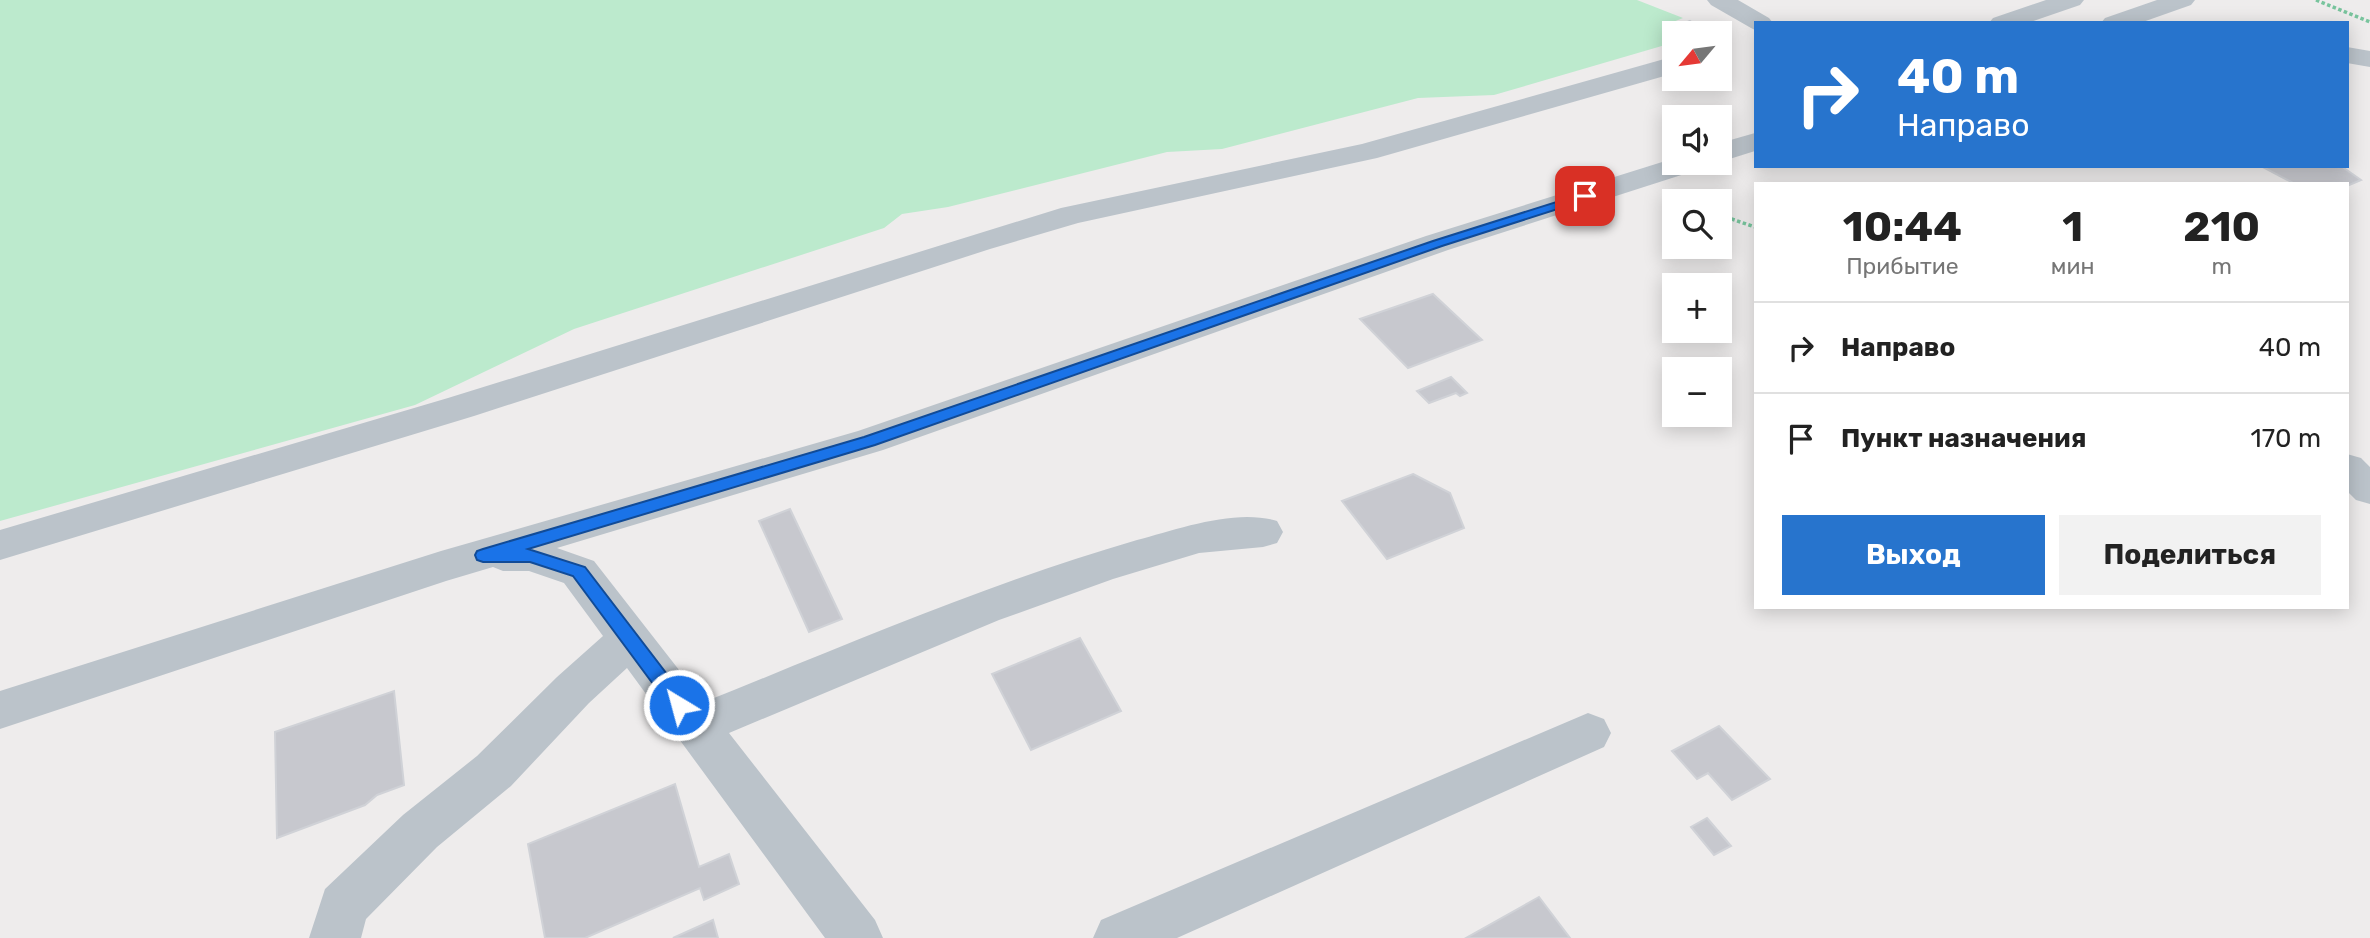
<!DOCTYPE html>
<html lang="ru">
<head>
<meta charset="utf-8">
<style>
	body { margin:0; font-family:Rubik,sans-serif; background:#f2f2f2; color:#222; height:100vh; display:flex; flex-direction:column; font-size:26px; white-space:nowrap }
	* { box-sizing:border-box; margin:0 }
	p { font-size:23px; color:#767676 }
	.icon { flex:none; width:38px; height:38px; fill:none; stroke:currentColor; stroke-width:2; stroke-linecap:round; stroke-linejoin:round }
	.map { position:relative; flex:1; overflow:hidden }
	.sheet { position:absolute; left:1754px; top:182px; width:595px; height:427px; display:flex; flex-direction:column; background:#fff; border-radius:0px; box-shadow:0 4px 18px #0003 }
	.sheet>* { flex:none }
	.banner { position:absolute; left:1754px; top:21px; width:595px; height:147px; border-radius:0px; box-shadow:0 4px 18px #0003; background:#2774cd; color:#fff; overflow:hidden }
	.needle { width:46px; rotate:241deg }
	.tools { position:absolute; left:1662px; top:21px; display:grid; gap:14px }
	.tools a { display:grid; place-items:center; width:70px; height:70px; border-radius:0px; background:#fff; box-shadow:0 4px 18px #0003; font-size:35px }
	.pin { position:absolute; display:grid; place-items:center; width:60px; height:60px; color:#fff; margin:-30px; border-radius:14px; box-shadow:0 4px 10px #0006 }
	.me { position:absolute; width:77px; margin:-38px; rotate:323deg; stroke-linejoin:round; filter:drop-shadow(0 0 5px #0008) }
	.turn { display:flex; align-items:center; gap:24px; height:147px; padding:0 28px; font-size:32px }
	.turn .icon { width:91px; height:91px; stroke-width:2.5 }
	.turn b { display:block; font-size:49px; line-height:60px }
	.eta { display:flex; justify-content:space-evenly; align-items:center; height:119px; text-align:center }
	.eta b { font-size:42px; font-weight:700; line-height:49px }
	.button { display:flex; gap:14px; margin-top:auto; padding:14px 28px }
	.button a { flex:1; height:80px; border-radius:0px; background:#2774cd; color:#fff; font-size:28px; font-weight:700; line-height:80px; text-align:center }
	.button a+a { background:#f2f2f2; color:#222 }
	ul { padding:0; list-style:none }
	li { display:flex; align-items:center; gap:21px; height:91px; padding:0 28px; border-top:2px solid #e0e0e0 }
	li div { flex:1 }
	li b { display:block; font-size:26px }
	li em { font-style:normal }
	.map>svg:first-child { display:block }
	.green { fill:#bceacd }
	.building { fill:#c7c8ce; stroke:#d0d2d7; stroke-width:2 }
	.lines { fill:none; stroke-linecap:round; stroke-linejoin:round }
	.path { stroke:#78c49d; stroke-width:3.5; stroke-dasharray:3.5 2.5; stroke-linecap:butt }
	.street { fill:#bbc3ca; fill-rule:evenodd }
	.route { fill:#1a73e8; stroke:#114b97; stroke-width:2 }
</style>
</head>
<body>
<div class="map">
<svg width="2370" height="938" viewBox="0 0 2370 938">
	<rect width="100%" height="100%" fill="#eeecec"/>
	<path class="green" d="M0,0H1637L1683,18L1663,26L1672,43L1494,95L1418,98L1222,149L1167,152L948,207L902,214L884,228L574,329L415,405L0,521Z"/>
	<path class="building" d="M1690,21L1705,31L1681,33L1673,28Z
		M2261,166H2341L2361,180L2347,186L2295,184Z
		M1433,294L1482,340L1408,368L1360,319Z
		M1451,377L1467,393L1460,396L1456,393L1429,403L1417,391Z
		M1413,474L1450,493L1464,528L1387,559L1342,501Z
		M790,509L842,619L809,632L759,521Z
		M1080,638L1121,711L1031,750L992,674Z
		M394,691L404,785L377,795L365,805L277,838L275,732Z
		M1719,726L1770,779L1732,800L1708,773L1697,779L1672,751Z
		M675,784L699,867L729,854L739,884L704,900L700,888L585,938H545L528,844Z
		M1707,818L1731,846L1714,855L1691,827Z
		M1539,897L1570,938H1466Z
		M713,920L718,938H673Z"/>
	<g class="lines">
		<path class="path" d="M2316,0L2370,22
			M1720,215L1755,227"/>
		<path class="street" d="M1707,0H1738L1769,18L1773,23H1755V30L1751,28L1711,5Z
			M2046,0H2084L2080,5L2028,23H1989L1993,18Z
			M2157,0H2195L2191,5L2140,23H2101L2105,18Z
			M2347,47L2370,51V67L2347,63Z
			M1675,56V73L1377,158L1078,223L990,249L474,416L0,560V530L448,398L1061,208L1362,144Z
			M1755,133V151L1720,162V143Z
			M1675,158V163H1705L1700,169L1448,250L883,450L557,548L594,561L704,702C847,645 989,583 1137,540C1178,529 1236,508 1277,521L1283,532L1277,543L1263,547L1199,553L1113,579L999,620L729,733L875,920L883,938H825L627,668L589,703L511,786L437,847L366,919L361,938H309L325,889L403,815L477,756L557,677L603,636L564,583L529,571H503L493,567L446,581L0,729V691L441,551L858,431L1426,236Z
			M2347,454L2361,458L2370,467V504L2356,500L2347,491Z
			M1588,713L1604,719L1611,733L1604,747L1177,938H1093L1101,920Z"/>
	</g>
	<path class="route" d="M1585,193L1589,194V199L1442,246L875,445L528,549L585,567L686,699L689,705L686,711L679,713L673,711L573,576L530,562H483L477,560L475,555L477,551L483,549L864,437L1433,241Z"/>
</svg>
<div class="tools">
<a><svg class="needle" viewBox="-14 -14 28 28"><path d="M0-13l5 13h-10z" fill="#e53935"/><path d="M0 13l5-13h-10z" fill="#767676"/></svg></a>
<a><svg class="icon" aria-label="sound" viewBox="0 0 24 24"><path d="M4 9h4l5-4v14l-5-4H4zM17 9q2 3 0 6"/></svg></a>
<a><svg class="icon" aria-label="search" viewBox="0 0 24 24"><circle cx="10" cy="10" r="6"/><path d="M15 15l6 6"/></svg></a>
<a>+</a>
<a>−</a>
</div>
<div class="pin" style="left:1585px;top:196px;background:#d93025"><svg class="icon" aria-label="arrive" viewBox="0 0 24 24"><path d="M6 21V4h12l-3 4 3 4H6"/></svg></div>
<svg class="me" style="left:679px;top:705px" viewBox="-20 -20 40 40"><circle r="17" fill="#1a73e8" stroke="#fff" stroke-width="3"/><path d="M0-11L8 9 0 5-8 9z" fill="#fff"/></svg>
<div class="banner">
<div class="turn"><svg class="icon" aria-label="right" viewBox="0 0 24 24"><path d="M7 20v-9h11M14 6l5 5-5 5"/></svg><div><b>40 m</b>Направо</div></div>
</div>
<section class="sheet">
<div class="eta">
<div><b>10:44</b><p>Прибытие</p></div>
<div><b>1</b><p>мин</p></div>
<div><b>210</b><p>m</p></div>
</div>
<ul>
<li><svg class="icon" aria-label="right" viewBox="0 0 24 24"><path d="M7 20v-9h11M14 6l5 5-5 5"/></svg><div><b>Направо</b></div><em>40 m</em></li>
<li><svg class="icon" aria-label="arrive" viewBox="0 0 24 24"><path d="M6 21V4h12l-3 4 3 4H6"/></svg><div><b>Пункт назначения</b></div><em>170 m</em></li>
</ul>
<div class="button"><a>Выход</a><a>Поделиться</a></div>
</section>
</div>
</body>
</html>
